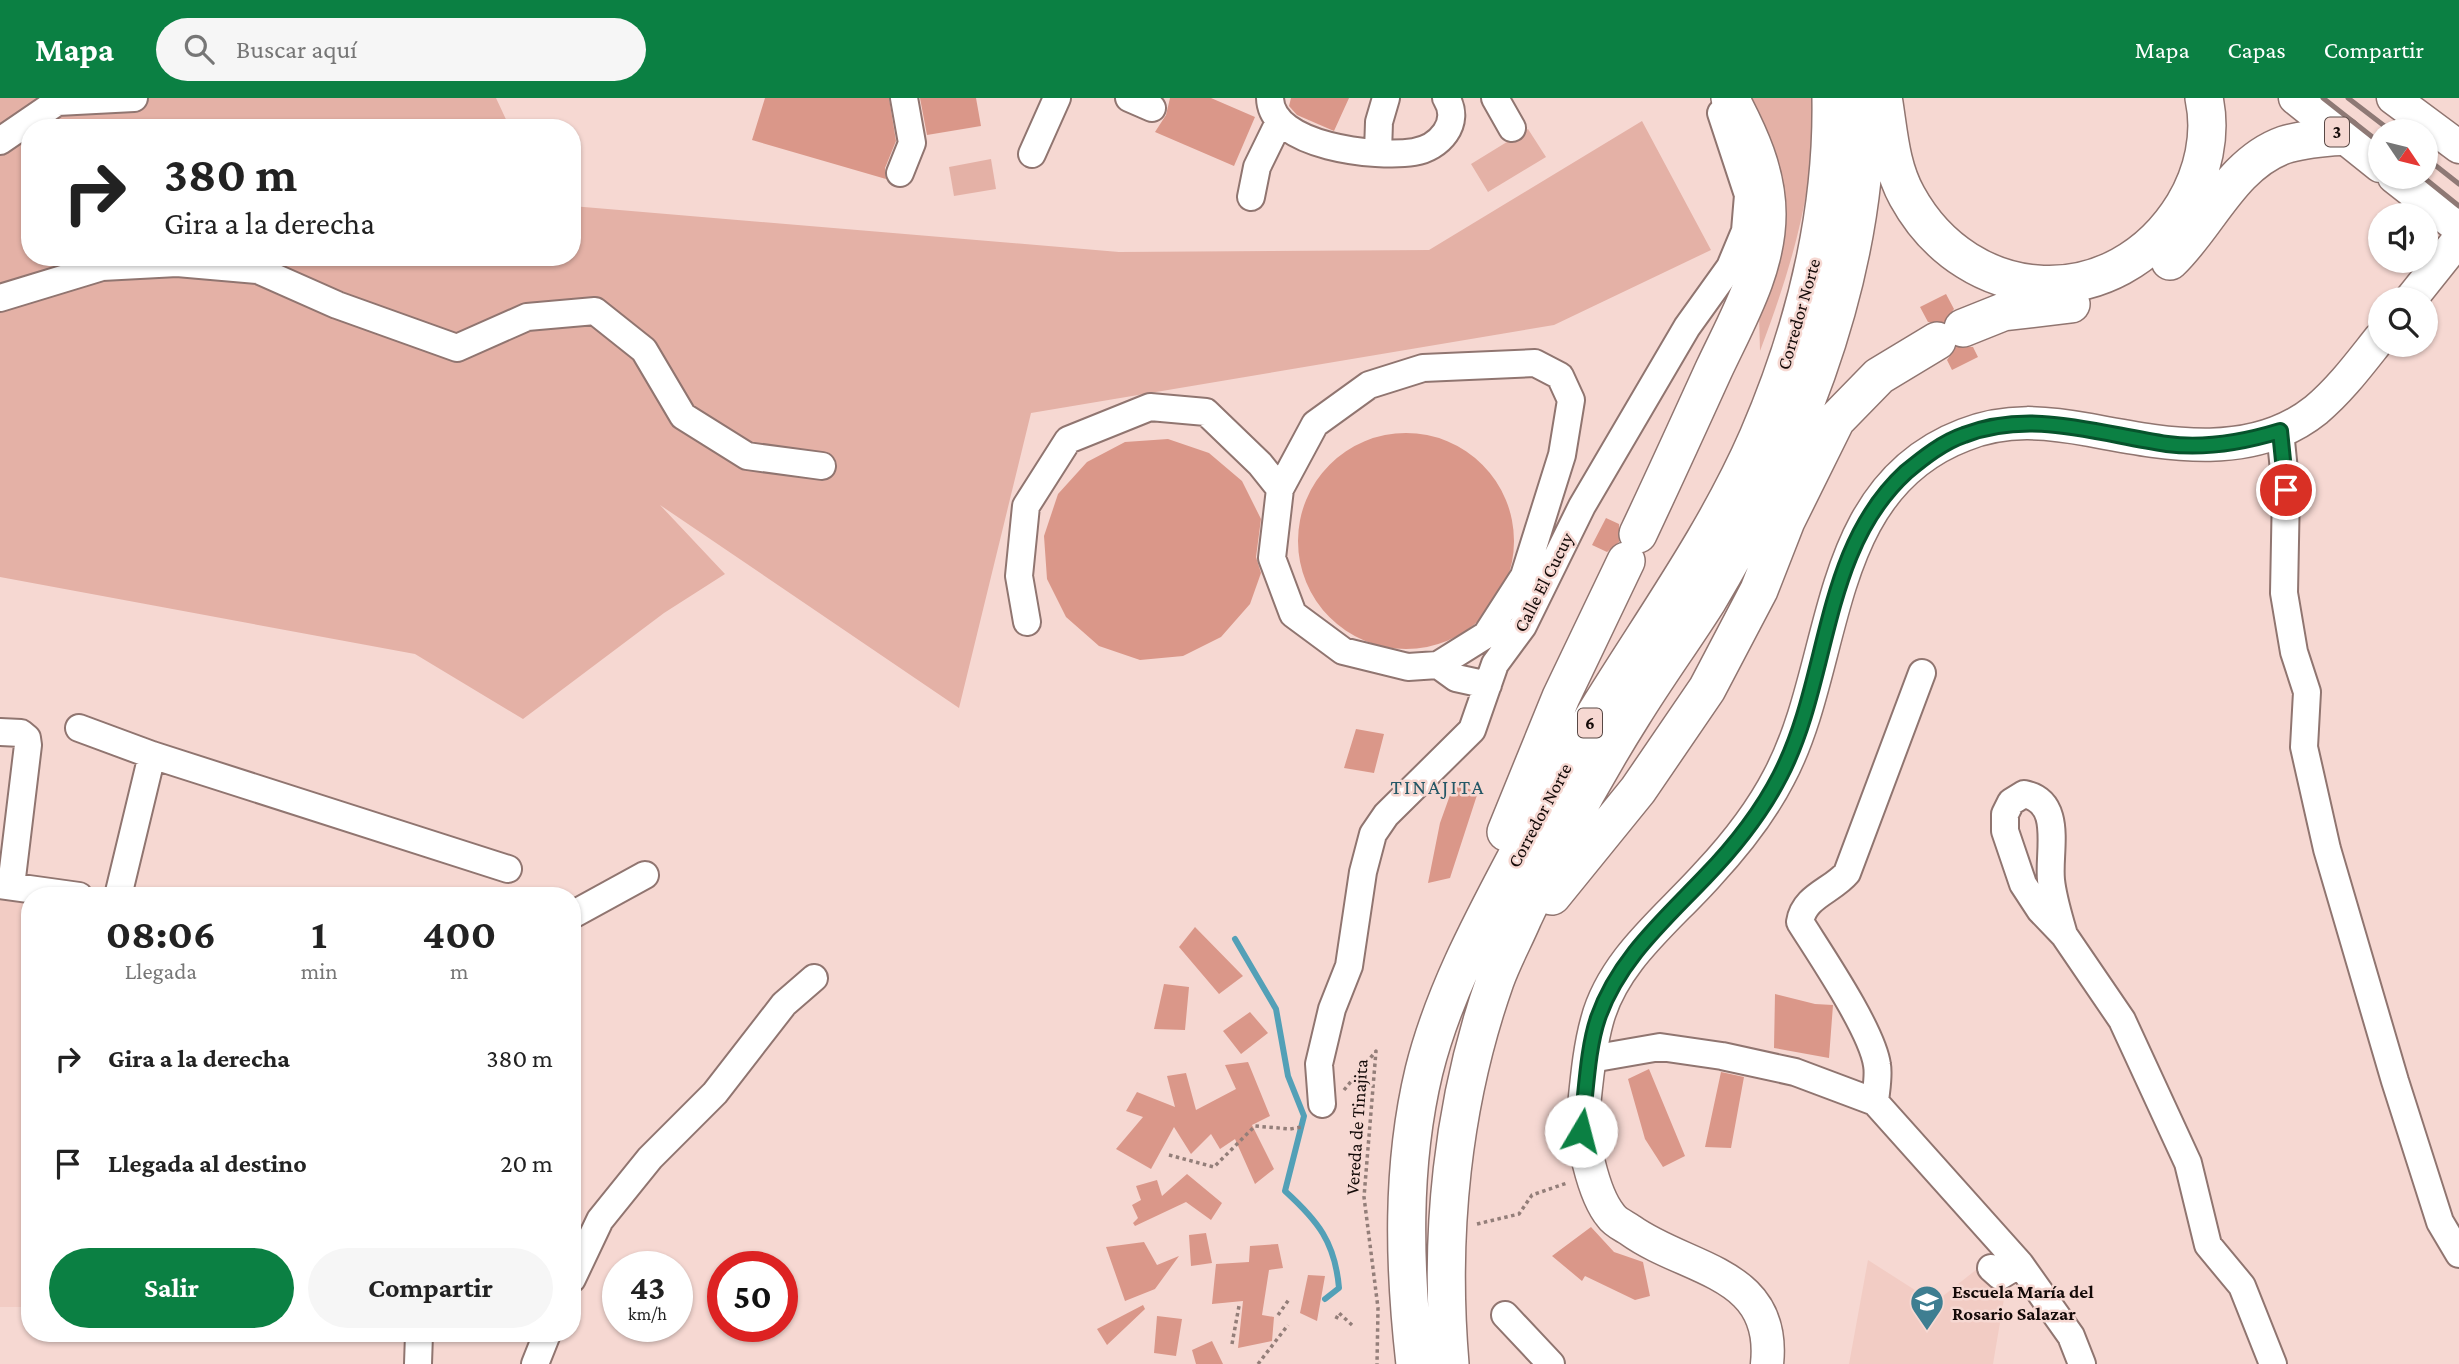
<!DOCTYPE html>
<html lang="es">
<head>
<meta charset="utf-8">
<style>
	body { margin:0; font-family:"Crimson Pro",serif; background:#f6f6f6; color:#222; height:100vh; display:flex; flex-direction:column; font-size:26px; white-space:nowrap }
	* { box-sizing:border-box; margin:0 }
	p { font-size:23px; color:#767676 }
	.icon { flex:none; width:38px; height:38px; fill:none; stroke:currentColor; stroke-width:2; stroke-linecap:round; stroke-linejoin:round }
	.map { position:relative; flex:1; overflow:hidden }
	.drawer { position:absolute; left:21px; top:789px; width:560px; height:455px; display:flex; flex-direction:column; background:#fff; border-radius:28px; box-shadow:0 2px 5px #0004 }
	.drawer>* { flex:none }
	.guide { position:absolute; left:21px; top:21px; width:560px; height:147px; border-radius:28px; box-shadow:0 2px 5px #0004; background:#fff; color:#222; overflow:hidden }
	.needle { width:46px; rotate:125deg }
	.tools { position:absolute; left:2368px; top:21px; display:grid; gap:14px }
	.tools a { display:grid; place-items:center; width:70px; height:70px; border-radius:50%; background:#fff; box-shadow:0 2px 5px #0004; font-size:35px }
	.speed { position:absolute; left:602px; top:1153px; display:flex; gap:14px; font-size:35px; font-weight:700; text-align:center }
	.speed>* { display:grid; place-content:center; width:91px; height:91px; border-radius:50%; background:#fff; box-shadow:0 2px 5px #0004; line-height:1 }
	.speed small { font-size:18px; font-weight:400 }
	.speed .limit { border:10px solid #d22; background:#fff; color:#111 }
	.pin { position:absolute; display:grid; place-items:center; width:60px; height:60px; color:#fff; margin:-30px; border:4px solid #fff; border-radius:50%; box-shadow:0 2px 7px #0007 }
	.me { position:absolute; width:77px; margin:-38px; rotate:8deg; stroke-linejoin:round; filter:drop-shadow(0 0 5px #0008) }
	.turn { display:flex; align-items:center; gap:24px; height:147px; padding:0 28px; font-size:32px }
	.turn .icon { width:91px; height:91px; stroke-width:2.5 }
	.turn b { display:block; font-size:49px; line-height:60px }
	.eta { display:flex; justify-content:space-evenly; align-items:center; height:119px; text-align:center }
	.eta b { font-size:42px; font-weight:700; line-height:49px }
	.action { display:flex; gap:14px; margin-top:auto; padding:14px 28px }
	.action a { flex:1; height:80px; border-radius:42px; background:#0b8043; color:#fff; font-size:28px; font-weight:700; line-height:80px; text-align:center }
	.action a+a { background:#f6f6f6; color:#222 }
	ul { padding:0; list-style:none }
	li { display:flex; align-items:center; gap:21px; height:105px; padding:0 28px }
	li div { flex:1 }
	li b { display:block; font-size:26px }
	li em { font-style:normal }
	header { display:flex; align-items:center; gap:42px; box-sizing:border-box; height:98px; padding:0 35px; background:#0b8043; color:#fff }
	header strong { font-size:33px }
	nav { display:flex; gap:38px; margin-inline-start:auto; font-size:24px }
	.search { width:490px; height:63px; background:#f6f6f6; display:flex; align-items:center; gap:18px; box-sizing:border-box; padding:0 24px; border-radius:38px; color:#767676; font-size:26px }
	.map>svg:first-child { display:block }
	.built { fill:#f2ccc4 }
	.green { fill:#e4b1a6 }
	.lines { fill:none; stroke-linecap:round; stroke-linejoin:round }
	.stream { stroke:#53a0b7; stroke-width:6 }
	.building { fill:#da9789 }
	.minor-casing { stroke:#907570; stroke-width:30 }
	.major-casing { stroke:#907570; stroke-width:35 }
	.highway-casing { stroke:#907570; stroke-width:40 }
	.path { stroke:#937e79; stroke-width:3.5; stroke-dasharray:3.5 3.5; stroke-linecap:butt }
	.minor { stroke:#fff; stroke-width:26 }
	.major { stroke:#fff; stroke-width:32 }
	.highway { stroke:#fff; stroke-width:37 }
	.rail { stroke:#8e7975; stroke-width:5 }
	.route-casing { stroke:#07532c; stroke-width:18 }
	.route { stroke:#0b8043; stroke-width:12 }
	.labels { text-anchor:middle; stroke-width:5; stroke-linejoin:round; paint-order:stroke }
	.shield { fill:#f6d8d2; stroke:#584845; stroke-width:2 }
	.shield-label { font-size:18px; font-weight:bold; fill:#140a08 }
	.street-label { font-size:19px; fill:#140a08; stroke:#f6d8d2 }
	.poi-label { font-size:19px; font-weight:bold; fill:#140a08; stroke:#f6d8d2; text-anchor:start }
	.neighbourhood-label { font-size:21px; letter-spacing:2px; fill:#235766; stroke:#f6d8d2 }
</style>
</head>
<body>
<header>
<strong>Mapa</strong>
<div class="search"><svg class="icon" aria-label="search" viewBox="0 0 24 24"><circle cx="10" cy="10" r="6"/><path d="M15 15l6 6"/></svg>Buscar aquí</div>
<nav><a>Mapa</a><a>Capas</a><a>Compartir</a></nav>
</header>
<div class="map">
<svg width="2459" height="1266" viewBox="0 0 2459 1266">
	<rect width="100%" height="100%" fill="#f6d8d2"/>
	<path class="built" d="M0,802L30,806V1209H0Z
		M1868,1162L1918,1194L1938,1202L1977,1171L2006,1189L1993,1266H1849Z"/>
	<path class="green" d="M0,0H496L510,30H30V159H572V108L1119,154L1429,152L1642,23L1711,152L1554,227L1031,315L959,610L660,407L725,476L664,515L523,621L415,556L0,479Z
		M1751,0H1814C1816,89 1791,171 1760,253L1759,217L1777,82L1759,16Z
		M1528,31L1546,59L1488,94L1471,66Z
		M991,61L996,91L954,98L949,69Z"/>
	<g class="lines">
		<path class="stream" d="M1235,841L1276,911L1288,978L1304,1018L1285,1093C1318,1123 1335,1144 1339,1190L1325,1201"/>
	</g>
	<path class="building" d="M765,0H889L896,43L885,70L886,81L752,42Z
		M920,0H976L981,28L927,37Z
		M1170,0H1211L1255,19L1234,68L1155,34L1166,17Z
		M1291,0H1349L1334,33L1297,17L1289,8Z
		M1946,196L1954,211L1944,224H1928L1920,209Z
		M1956,249H1973L1978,259L1952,272L1947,262Z
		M1298 443a108 108 0 1 1 216 0a108 108 0 1 1-216 0Z
		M1168,341L1209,355L1242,383L1261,421L1256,459L1261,475L1250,506L1221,539L1183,558L1140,562L1099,548L1066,519L1047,481L1044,438L1058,396L1087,364L1125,344Z
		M1606,420L1619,426V444L1607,454L1592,447Z
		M1356,631L1384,636L1374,675L1344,670Z
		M1454,686L1478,694L1450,780L1428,785L1440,725Z
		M1195,829L1243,878L1219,896L1179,849Z
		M1164,886L1189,889L1185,932L1154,931Z
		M1775,896L1815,906L1833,907L1829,960L1774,950Z
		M1250,914L1268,935L1241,956L1223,933Z
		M1248,964L1270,1018L1252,1027L1274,1071L1255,1086L1235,1041L1220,1051L1211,1036L1191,1056L1174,1029L1151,1071L1116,1051L1143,1019L1126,1013L1137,994L1175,1009L1167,978L1186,975L1196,1012L1236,991L1225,967Z
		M1649,971L1685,1058L1663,1069L1645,1041L1628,981Z
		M1721,974L1744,979L1731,1050L1705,1049Z
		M1187,1076L1222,1105L1211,1122L1186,1104L1135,1128L1133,1125L1138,1120L1132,1107L1141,1102L1136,1088L1157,1082L1162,1098Z
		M1591,1129L1614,1154L1643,1164L1650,1198L1635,1202L1585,1178L1582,1183L1552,1158Z
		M1206,1135L1212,1165L1191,1168L1189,1137Z
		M1144,1144L1157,1167L1179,1158L1155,1191L1125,1203L1106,1149Z
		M1278,1146L1283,1170L1269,1172L1262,1217L1274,1219L1272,1243L1238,1250L1243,1203L1212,1206L1216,1166L1249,1164L1250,1148Z
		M1308,1177L1325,1178L1317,1223L1300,1215Z
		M1143,1207L1145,1211L1107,1247L1097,1231Z
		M1157,1218L1182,1221L1176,1258L1154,1255Z
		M1212,1243L1223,1266H1196L1192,1252Z"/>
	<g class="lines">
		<g class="minor-casing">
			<path id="minor" d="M1129,0L1152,10
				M1270,0C1271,49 1377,60 1414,54C1439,50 1462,25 1446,0
				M1495,0L1512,30
				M0,43L57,4L134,0
				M1378,54L1379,24L1386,0
				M1032,56L1057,0
				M900,75L912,45L904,0
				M1251,99L1257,69L1279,24
				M0,200L102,169L177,165L258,172L337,207L457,250L527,219L595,213L644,252L683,318L747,358L822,368
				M2280,333L2286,392L2284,495L2294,554L2307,594L2304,649L2327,751L2395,983L2440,1124L2459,1156
				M1027,524L1019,478L1026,408L1068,342L1150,309L1206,314L1260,366L1280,391
				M1438,567L1486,537L1524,478L1562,357L1571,302L1560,278L1535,265L1423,270L1369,287L1315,326L1280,391L1272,460L1293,516L1343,553L1408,569L1438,567L1456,580L1488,587
				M79,630L152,657L508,771
				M0,634L21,635L27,640L28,647L11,788
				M0,787L79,798
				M118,798L152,657
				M572,817L645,777
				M2064,837C2059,819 2053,801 2051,782C2048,753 2064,704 2024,696L2011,704L2005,716V733L2023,786L2040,812L2064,837L2122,922L2188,1065L2208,1147L2242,1188L2273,1266
				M1591,961L1660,949L1722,958L1795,974L1875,1004L2020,1166L2071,1238L2082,1266
				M1875,1004C1876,992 1879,978 1877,967C1872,932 1820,856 1800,824C1804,798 1832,793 1847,775L1922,575
				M1322,1006L1319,966L1332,911L1349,868L1363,774L1373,736L1386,717L1472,632L1495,566L1523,528L1582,408L1687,229L1730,169L1745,133L1748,97L1721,15
				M1991,1170L2000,1178L2020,1166
				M572,1181L600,1122L650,1060L715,995L784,906L814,880
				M1505,1217L1551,1266
				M418,1266L419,1236
				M535,1266L547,1236"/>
		</g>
		<g class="major-casing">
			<path id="major" d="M2295,0L2380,68
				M2393,0L2459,49
				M2394,79L2459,130
				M2411,201L2459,141
				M1767,1266C1777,1173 1687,1173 1630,1132C1624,1128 1615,1124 1611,1118C1600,1105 1593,1082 1589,1066C1586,1053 1581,1040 1582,1027C1586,993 1588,955 1597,923C1613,862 1668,821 1708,776C1735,747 1761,714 1779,679C1840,565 1820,392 1964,337C2006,320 2047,324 2090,332C2165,346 2251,364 2316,312C2341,291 2360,265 2380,240"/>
		</g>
		<g class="highway-casing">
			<path id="highway" d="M1884,5C1889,37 1891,69 1907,98C1969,211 2116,218 2184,107C2203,75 2212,37 2204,0
				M2170,163C2208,127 2231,66 2284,47C2303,41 2323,40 2343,38
				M1963,230L2003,214L2071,206
				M1638,436C1664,381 1689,326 1714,271C1737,222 1767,171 1767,116C1767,74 1749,36 1730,0
				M1506,734L1561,599L1626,463
				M1552,798L1638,692L1707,591L1759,492L1786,423L1836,322L1879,278L1937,243
				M1415,1266C1404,1169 1401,1069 1424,973C1443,896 1482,824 1519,754C1547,702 1574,649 1606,599C1659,514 1718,431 1758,339C1804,232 1833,116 1831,0
				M1450,1266C1439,1137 1452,1005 1495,883C1503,861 1514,841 1523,820C1555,750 1592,681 1633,616C1657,577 1684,540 1708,502C1798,351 1868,178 1866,0"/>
		</g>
		<path class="path" d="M1344,992L1376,953L1364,1099L1378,1210L1377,1266
			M1169,1057L1214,1069L1255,1028L1290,1031L1302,1029
			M1477,1126L1519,1116L1532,1097L1567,1085
			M1278,1217L1290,1200
			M1336,1221L1339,1215L1352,1227
			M1232,1246L1239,1208
			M1258,1266L1288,1227"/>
		<use href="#minor" class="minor"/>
		<use href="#major" class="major"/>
		<use href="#highway" class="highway"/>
		<path class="rail" d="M2323,0L2380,45
			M2348,0L2391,33
			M2426,60L2459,86
			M2423,79L2459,108"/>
	</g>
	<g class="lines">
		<g class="route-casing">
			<path id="route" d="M1581,1033C1586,999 1587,952 1598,920C1618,862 1664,822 1705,779C1734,749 1761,715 1780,678C1831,580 1820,453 1906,374C1923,360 1943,344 1964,337C2032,311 2098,336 2167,346C2205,351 2244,344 2280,333L2286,392"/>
		</g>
		<use href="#route" class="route"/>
	</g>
	<defs>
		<g id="school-pin" transform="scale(1.75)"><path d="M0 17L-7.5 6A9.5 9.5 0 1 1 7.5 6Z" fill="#3e7e91" stroke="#f6d8d2"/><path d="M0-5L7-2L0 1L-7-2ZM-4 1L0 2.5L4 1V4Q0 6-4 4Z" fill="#fff"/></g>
	</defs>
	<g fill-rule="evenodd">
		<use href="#school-pin" x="1927" y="1204"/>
	</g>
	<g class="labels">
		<g class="shield">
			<rect x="2325" y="19.5" width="24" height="29" rx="5"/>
			<rect x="1578" y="610.5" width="24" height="29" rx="5"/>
		</g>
		<g class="shield-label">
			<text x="2337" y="40">3</text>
			<text x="1590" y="631">6</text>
		</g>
		<g class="street-label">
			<text transform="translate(1798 216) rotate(-74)" y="7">Corredor Norte</text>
			<text transform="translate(1543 484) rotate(-63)" y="7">Calle El Cucuy</text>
			<text transform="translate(1539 717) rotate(-62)" y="7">Corredor Norte</text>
			<text transform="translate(1356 1029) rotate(-86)" y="7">Vereda de Tinajita</text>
		</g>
		<g class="poi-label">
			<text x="1952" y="1200">Escuela María del<tspan x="1952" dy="22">Rosario Salazar</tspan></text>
		</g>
		<g class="neighbourhood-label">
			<text x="1438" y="696">TINAJITA</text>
		</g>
	</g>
</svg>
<div class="tools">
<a><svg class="needle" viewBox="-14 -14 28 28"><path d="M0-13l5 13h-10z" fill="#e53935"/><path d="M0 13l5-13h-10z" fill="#767676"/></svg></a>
<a><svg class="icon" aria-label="sound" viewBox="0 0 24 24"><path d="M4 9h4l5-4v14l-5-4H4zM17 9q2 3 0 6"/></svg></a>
<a><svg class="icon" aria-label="search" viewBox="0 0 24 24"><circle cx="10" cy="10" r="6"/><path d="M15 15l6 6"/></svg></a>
</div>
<div class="speed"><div>43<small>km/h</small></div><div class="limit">50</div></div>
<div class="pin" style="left:2286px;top:392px;background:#d93025"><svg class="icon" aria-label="arrive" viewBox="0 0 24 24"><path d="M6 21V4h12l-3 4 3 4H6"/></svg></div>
<svg class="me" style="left:1581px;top:1033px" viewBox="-20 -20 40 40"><circle r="19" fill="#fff"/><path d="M0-13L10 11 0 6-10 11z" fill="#0b8043"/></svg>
<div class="guide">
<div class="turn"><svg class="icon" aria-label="right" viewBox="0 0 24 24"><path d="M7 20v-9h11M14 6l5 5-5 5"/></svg><div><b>380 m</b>Gira a la derecha</div></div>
</div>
<section class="drawer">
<div class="eta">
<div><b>08:06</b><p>Llegada</p></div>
<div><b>1</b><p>min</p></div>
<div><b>400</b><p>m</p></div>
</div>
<ul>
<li><svg class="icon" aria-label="right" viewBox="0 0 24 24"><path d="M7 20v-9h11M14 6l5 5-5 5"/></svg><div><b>Gira a la derecha</b></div><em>380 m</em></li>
<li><svg class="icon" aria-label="arrive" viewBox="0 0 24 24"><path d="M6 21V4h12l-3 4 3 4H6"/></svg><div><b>Llegada al destino</b></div><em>20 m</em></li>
</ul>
<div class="action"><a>Salir</a><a>Compartir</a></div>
</section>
</div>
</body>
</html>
